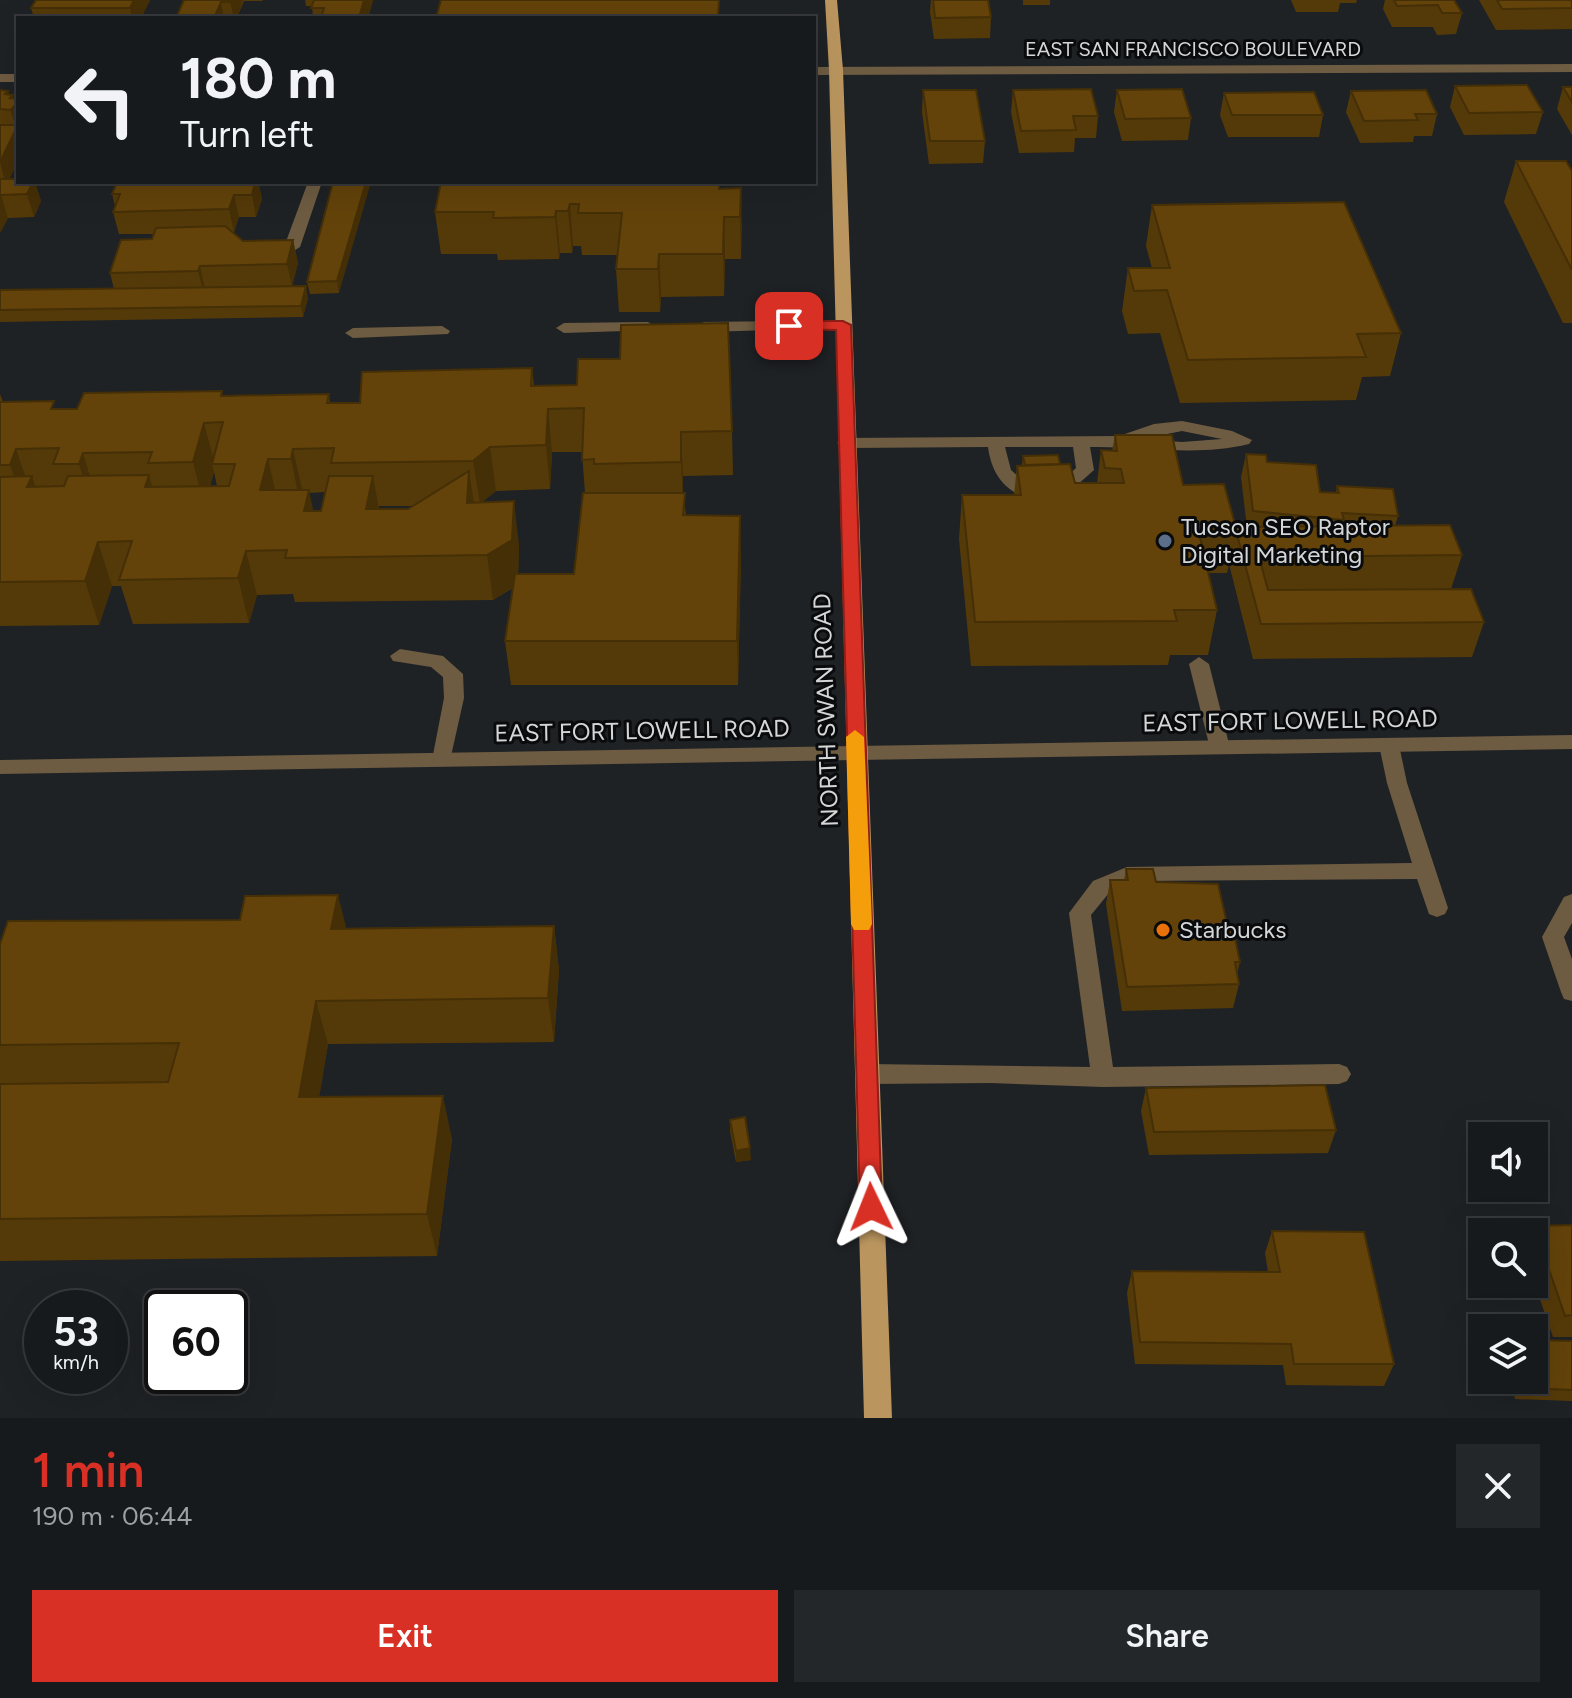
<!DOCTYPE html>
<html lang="en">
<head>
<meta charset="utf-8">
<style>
	body { margin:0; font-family:Figtree,sans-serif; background:#242729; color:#f1f3f6; height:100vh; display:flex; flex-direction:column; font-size:30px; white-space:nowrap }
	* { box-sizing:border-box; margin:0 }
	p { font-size:26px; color:#9ea1a3 }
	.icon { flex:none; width:44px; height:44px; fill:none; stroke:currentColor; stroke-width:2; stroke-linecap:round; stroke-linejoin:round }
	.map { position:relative; height:1418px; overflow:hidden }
	.sheet { display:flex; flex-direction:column; background:#171a1c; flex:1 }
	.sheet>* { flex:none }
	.guide { position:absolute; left:16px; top:16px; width:800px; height:168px; border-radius:0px; box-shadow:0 8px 32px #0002,0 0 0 2px #36383b; background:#171a1c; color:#f1f3f6; overflow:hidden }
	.controls { position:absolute; left:1468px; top:1122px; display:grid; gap:16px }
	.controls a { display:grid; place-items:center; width:80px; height:80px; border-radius:0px; background:#171a1c; box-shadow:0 8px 32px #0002,0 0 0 2px #36383b; font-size:40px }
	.speed { position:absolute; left:24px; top:1290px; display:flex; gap:16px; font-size:40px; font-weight:700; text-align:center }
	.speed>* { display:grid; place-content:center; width:104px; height:104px; border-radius:50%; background:#171a1c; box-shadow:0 8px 32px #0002,0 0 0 2px #36383b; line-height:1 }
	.speed small { font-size:20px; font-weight:400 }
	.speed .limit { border:4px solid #111; border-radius:12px; background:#fff; color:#111 }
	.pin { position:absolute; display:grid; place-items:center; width:68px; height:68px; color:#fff; margin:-34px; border-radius:16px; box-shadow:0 4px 12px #0006 }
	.me { position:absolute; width:88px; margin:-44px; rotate:358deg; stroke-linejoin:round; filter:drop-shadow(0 0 6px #0008) }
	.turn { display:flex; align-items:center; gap:28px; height:168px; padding:0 32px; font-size:36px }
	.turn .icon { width:104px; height:104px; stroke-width:2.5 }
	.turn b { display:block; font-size:56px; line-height:68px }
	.round { display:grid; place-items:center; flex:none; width:84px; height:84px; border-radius:0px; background:#242729 }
	.overview { display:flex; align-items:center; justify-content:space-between; height:136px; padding:0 32px }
	h1 { font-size:48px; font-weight:600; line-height:60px; color:#d93025 }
	.action { display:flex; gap:16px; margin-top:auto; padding:16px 32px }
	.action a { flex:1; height:92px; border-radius:0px; background:#d93025; color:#fff; font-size:32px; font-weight:600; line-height:92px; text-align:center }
	.action a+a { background:#242729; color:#f1f3f6 }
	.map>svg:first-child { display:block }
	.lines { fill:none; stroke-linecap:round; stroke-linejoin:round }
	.service { fill:#6e5c42; fill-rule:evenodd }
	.minor { fill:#6e5c42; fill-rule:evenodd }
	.tertiary { fill:#6e5c42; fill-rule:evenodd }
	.primary { fill:#ba955e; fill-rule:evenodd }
	.wall { fill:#553a09; fill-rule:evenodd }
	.shaded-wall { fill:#452f07 }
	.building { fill:#63430a; stroke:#452f07; stroke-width:2 }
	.route { fill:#d93025; stroke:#8d1f18; stroke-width:2 }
	.slow { fill:#f59e0b }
	.service-dot { fill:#5c6f8a; stroke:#0a0b0d; stroke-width:3 }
	.food-dot { fill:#e8710a; stroke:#0a0b0d; stroke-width:3 }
	.labels { text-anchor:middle; stroke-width:6; stroke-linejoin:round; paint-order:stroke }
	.far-street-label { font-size:20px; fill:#d4d6d8; stroke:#0a0b0d }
	.poi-label { font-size:24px; fill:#d4d6d8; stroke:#0a0b0d; text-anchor:start }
	.street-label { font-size:24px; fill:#d4d6d8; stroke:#0a0b0d }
</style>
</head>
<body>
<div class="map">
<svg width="1572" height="1418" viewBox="0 0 1572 1418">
	<rect width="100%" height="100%" fill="#1f2225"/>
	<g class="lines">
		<path class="service" d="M308,182H322L300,247L292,252L287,250L284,247Z
			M843,320L851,325L849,328L704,332L696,327L704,322Z
			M648,322L656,327L654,330L564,333L556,328L564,323Z
			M442,326L450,331L448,334L353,338L345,333L353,328Z
			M1182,421L1232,431L1252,440L1249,444C1195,457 1145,446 1090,447L1094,470L1067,494L1061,496L1052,490L1076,468L1073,447H1005L1011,470L1035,491L1026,497C1002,490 991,470 988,447L846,448L837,443L846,438L1119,436L1154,424ZM1182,431L1222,439L1182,442L1142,439Z
			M400,649L443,656L463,674L464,698L449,765H435L432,760L444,698L443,677L431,667L393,661L390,656Z
			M1199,657L1209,664L1230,748L1227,753H1213L1210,748L1189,664Z
			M1389,738L1396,740L1399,745L1407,783L1448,908L1445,914L1437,917L1429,914L1417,879L1137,881L1109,893L1091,915L1113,1067L1339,1064L1347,1067L1351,1074L1347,1081L1339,1084L1103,1087L990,1083L867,1084L859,1081L855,1074L859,1067L867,1064L1090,1067L1069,913L1093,881L1127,867L1412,863L1387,783L1379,745L1382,740Z
			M1572,894V923L1564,937L1572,959V1001L1564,999L1561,992L1542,937L1564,897Z"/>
		<path class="minor" d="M1572,64V72L814,75V67Z
			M0,74H18V82H0Z
			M1572,735V749L855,760L848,758L845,753L848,748L855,746Z"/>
		<path class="tertiary" d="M855,746L862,748L865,753L862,758L855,760L0,774V760Z"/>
		<path class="primary" d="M825,0H837L843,70L892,1418H864L829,70Z"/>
	</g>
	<path class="wall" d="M36,0H150L141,18H34L31,8Z
		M184,0H263L262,1H244L238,15L258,18H176Z
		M305,0H373L368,18H313L312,6H306Z
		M931,0H995H988L991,17L990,38L934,39L930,12Z
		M1023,0H1050V5H1023Z
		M1291,0H1357L1356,3H1340L1338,12H1296Z
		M1385,0H1454L1462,13L1456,34L1437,35L1433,27H1392L1383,9Z
		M1479,0H1572V29L1496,30Z
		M1455,86L1543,112L1536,134L1464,135L1450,107Z
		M1563,87H1572V135L1557,109Z
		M0,90L8,91L9,94L15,99H18L9,179L18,182H35L41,201L34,217L8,218L0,233Z
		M923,90L985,141L983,163L929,164L922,112Z
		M1013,90L1098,116L1096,138H1075L1074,152L1019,153L1011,112Z
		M1117,90L1191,118L1188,140L1122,141L1114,112Z
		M1351,91L1437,114L1432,136H1414L1413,142L1360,143L1346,112Z
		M1224,93L1323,115L1319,137H1228L1220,115Z
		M1516,161L1572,171V323H1563L1504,202Z
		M117,182H285L284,185H259L262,199L256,217H239L234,232H232L243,241L293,240L298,263L292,286L308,298L303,317L0,322V290L114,289L110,273L152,239L154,234H119L113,212L115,206L112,194Z
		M333,182L339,293L310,294L307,282Z
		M720,182V189L741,188V259H725L724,296L661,297L660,312H619L616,269L617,255H582L581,246H573L572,253H560L559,259L498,260L497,254H441L435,212Z
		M1152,205L1401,333L1390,376L1362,377L1356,400L1180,403L1160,333L1128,334L1122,311L1128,268H1152L1146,246Z
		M532,368L534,386L732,431L733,475L683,476V493L686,515L741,560L738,685H511L505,641L513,588L493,600L295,602L293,594L257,595L249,623L133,624L121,586H112L99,625L0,626V394L3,402L56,409H77L223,396L329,394L330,403H360ZM552,452H582L585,493L574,574H518L519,545L482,502L496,491L550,489ZM214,472L217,486H210ZM325,492L321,511H313L309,493ZM379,506H413L408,509H379Z
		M1115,435L1183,485L1236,527H1247L1241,477L1246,454L1267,462L1320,492L1336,493L1337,486L1398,516L1395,526L1462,555L1451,589L1484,622L1472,657L1253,659L1229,564L1227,573H1209L1217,610L1208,655H1170L1168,665L971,666L959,539L962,495H1014L1017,466L1022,465L1023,456L1060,464L1075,483H1097L1101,450L1112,451Z
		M1126,869L1156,882L1228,928L1240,962L1237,974L1239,984L1233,1008L1122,1011L1106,904L1110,880H1124Z
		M554,926L559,970L554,1042L328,1044L319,1097L452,1139L437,1256L0,1261V944L346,928Z
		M1146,1088L1336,1130L1328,1153L1149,1155L1141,1111Z
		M730,1120L751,1160L736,1162L730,1131Z
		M1572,1225V1337H1553L1534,1282V1232H1531L1534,1226Z
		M1272,1231L1394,1364L1384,1386L1286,1385L1283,1365L1135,1364L1127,1293L1132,1271L1268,1272L1265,1253Z
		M1572,1341V1401L1515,1399L1511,1380H1534Z"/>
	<path class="shaded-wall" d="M134,0H150L141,18H132L130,8Z
		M231,0H243L237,18H234L230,2Z
		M364,0H373L368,18H359Z
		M221,2L224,18H214Z
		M8,91L13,108L10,98L13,95L16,104L18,102V162L6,186L0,162L17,130L5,94Z
		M33,182H35L41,201L34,217L27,194Z
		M255,182H258L262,199L256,217L252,195Z
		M366,182H371L339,293L337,281Z
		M741,188L742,230L741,259L740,217Z
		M1,195L8,218L0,233V196Z
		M234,195L239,217L234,232L229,209Z
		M570,204L573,246L572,253L568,211Z
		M556,211L560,253L559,259L555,217Z
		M724,217L725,259L724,296L723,254Z
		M293,240L298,263L292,286L287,264Z
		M659,254L661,297L660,312L658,269Z
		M200,266L205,289L204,294L198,271Z
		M306,286L308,298L303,317L301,306Z
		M548,409L552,452L550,489L546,445Z
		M204,423L215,464H212L214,472L204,506L193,462Z
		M681,432L683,476V506L681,462Z
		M490,447L496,491L480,504L473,461Z
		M16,449L28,484L32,476L46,520L26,509L10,465Z
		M293,449L303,493L300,503L291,459Z
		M83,453L96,497L92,507L79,464Z
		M268,459L278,503L260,490Z
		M469,471L476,515L467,503Z
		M149,475L161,519L145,487Z
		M373,476L381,520L366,509Z
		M309,490L318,534L304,511Z
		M514,501L519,545L518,584L493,600L487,555Z
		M740,516L741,560L738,685L737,641Z
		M98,542L112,586L99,625L85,581Z
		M246,551L257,595L249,623L238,578Z
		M338,895L349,939L331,929Z
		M554,926L559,970L554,1042L548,998Z
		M316,1001L328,1044L312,1140L299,1097Z
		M443,1096L452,1139L437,1256L427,1214Z
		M750,1148L751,1160L736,1162V1151Z"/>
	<path class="building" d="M36,0H134L130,8H31Z
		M184,0H231L230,2H221L214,18H176Z
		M314,0H364L359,18H321L324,8H311Z
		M441,0H719L718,18H436Z
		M933,0H988L991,17L935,18Z
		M1394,0H1454L1462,13H1442L1438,5L1397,6Z
		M1497,0H1572V8L1502,9Z
		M232,15L258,16V18H230Z
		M1527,85L1543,112L1469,113L1455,86Z
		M1563,87H1572V102Z
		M1091,89L1098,116H1073L1076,130L1021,131L1013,90Z
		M1182,89L1191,118L1125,119L1117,90Z
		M0,90L8,91L5,94L13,95L10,98L18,99V102L11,110L0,109Z
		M923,90H976L985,141H930Z
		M1426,90L1437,114H1415L1418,120L1364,121L1351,91Z
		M1314,92L1323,115H1232L1224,93Z
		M0,125H18L0,162Z
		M1516,161H1566L1572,171V270Z
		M0,179H18V182H33L27,194L1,195L0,196Z
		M117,182H255L252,195H234L229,209L113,212L120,194H112Z
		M333,182H366L337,281L307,282Z
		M441,182H719V189L741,188L740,217H724L723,254H659L658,269H616L622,213H578L579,204H570L568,211H556L555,217L493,218L494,212H435Z
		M1344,202L1401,333L1357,334L1366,357L1188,360L1167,290L1134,291L1128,268H1170L1152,205Z
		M225,226L243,241L293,240L287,264L200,266L198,271L110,273L121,240L152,239L156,228Z
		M306,286L301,306L0,310V290Z
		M728,323L732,431L681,432V462L594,464V459L582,460L584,408L548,409L546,445L490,447L473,461L331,463L334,448L293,449L291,459H268L260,490H309L304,511H321L329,476H373L366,509H408L469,471L467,503L514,501L512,540L487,555L285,558L287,550L246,551L238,578L119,580L132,541L98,542L85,581L0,582V477L32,476L27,487L64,486L68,476L149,475L145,487L229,486L235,464H212L223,422L204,423L193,462L148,463L152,452L83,453L79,464H53L59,448L16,449L10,465H0V402L54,401L51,409H77L84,393L222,391L221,396L329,394L327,403H360L362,372L532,368L531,386L577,385L578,359H620L621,325Z
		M1115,435H1172L1183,485L1224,484L1236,528L1198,529L1217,610H1174L1177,621L975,622L962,495H1021L1017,466L1070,464L1075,483H1124L1121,469L1105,468L1101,450L1117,451Z
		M1246,454L1266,455L1267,462L1316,465L1320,492L1339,493L1337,486L1393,489L1398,516L1342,513L1344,520L1253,511Z
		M1058,455L1060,464L1025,465L1023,456Z
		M583,493H685L683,515L740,516L737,641H505L515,574H574Z
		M1450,525L1462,555L1259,557L1268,590L1471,589L1484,622L1261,624L1235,527Z
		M1126,869H1153L1156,882L1218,884L1228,928H1233L1240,962H1235L1239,984L1127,987L1110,880H1128Z
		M338,895L331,929L554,926L548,998L316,1001L299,1097L443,1096L427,1214L0,1219V1084L168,1082L179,1043L0,1045V944L8,921L240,920L245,896Z
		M1325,1085L1336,1130L1154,1132L1146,1088Z
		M745,1117L750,1148L736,1151L730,1120Z
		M1572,1225V1315L1565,1316L1534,1226Z
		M1272,1231L1364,1232L1394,1364H1294L1291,1344L1140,1342L1132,1271L1280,1272Z
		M1534,1340L1572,1341V1390L1521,1388L1519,1380H1534Z"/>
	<path class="route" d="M789,321H843L851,325L882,1207L879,1214L871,1217L863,1214L860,1207L836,330L784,329L782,326Z"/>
	<path class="slow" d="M855,730L864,737L872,924L869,930H854L851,924L846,737Z"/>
	<circle class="service-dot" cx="1165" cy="541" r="8"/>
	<circle class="food-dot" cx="1163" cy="930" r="8"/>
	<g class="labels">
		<g class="far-street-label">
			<text x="1193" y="56">EAST SAN FRANCISCO BOULEVARD</text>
		</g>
		<g class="poi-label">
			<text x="1181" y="535">Tucson SEO Raptor<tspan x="1181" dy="28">Digital Marketing</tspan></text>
			<text x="1179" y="938">Starbucks</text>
		</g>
		<g class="street-label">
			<text transform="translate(826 710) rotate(-92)" y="8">NORTH SWAN ROAD</text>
			<text transform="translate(1290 721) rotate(-1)" y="8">EAST FORT LOWELL ROAD</text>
			<text transform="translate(642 731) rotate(-1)" y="8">EAST FORT LOWELL ROAD</text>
		</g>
	</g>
</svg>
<div class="controls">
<a><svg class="icon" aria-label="sound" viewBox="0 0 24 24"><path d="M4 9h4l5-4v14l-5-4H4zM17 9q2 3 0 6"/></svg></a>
<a><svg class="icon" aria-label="search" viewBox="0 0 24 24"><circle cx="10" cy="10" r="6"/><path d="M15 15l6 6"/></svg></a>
<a><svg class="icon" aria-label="layers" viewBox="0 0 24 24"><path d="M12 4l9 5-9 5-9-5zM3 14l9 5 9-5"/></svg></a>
</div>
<div class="speed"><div>53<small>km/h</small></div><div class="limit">60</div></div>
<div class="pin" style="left:789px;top:326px;background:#d93025"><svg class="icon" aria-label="arrive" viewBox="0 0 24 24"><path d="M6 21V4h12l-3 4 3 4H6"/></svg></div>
<svg class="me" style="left:871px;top:1207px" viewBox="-20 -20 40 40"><path d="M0-17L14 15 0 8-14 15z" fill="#d93025" stroke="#fff" stroke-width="4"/></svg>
<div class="guide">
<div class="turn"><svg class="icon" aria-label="left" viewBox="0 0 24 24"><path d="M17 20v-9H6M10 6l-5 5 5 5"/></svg><div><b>180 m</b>Turn left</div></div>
</div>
</div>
<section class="sheet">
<div class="overview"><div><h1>1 min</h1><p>190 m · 06:44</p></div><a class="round"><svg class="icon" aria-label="close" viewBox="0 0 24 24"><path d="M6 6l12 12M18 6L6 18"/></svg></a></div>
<div class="action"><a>Exit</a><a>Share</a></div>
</section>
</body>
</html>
